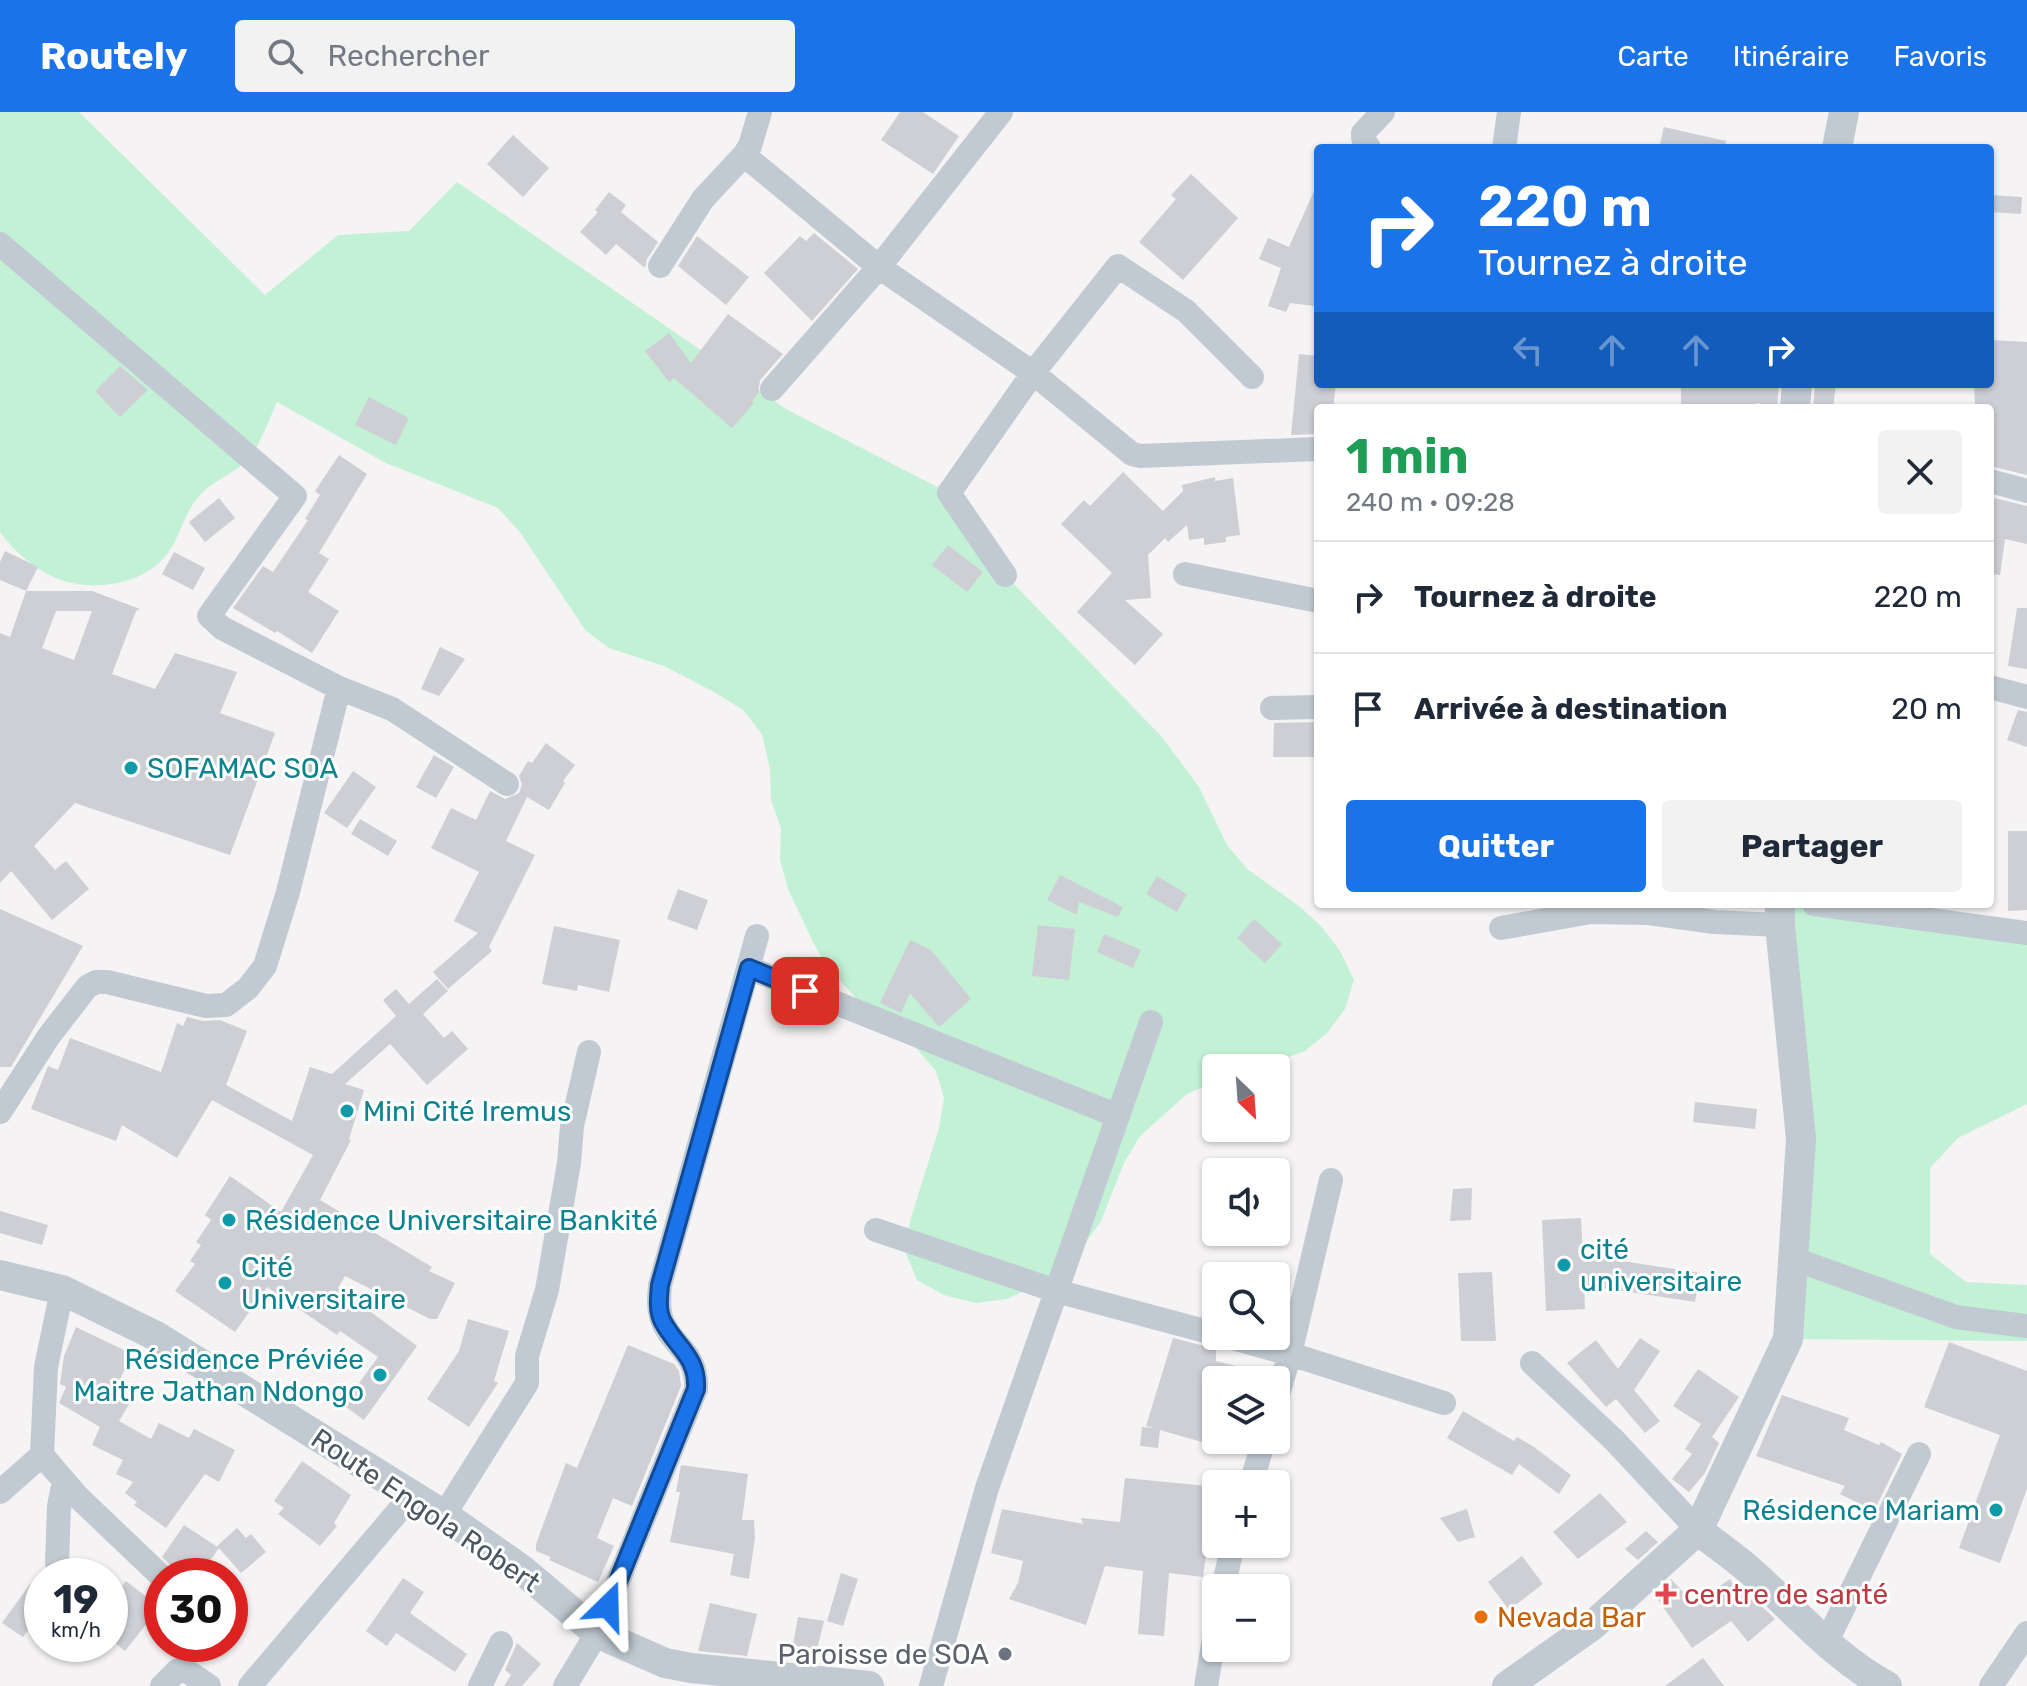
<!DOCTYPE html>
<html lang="fr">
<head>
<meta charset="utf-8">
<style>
	body { margin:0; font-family:Rubik,sans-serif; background:#f2f2f3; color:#1f2937; height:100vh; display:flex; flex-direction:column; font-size:30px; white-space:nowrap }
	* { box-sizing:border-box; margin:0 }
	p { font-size:26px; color:#747a83 }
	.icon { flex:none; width:44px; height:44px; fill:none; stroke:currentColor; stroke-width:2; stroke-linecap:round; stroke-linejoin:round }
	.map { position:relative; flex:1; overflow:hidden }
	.drawer { position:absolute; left:1314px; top:292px; width:680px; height:504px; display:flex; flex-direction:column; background:#fff; border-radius:8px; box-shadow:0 2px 6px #0004 }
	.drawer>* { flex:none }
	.hud { position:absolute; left:1314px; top:32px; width:680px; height:244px; border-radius:8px; box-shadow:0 2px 6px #0004; background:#1a73e8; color:#fff; overflow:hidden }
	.needle { width:52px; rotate:155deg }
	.controls { position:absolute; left:1202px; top:942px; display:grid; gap:16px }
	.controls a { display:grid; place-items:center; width:88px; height:88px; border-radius:8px; background:#fff; box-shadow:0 2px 6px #0004; font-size:40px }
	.speed { position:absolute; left:24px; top:1446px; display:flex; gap:16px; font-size:40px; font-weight:700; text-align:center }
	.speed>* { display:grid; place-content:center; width:104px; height:104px; border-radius:50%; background:#fff; box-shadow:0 2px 6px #0004; line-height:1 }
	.speed small { font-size:20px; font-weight:400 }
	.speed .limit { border:12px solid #d22; background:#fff; color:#111 }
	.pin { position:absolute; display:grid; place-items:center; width:68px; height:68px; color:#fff; margin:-34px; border-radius:16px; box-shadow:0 4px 12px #0006 }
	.me { position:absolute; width:88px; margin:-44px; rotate:22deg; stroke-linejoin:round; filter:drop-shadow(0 0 6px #0008) }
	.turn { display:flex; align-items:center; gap:28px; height:168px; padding:0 32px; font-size:36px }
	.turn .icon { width:104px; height:104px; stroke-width:2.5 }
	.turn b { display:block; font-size:56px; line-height:68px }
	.lanes { display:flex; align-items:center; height:76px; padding:0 32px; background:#0003; justify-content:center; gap:40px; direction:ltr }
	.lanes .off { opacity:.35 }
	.round { display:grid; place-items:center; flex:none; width:84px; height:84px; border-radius:8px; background:#f2f2f3 }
	.head { display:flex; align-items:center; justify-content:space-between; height:136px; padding:0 32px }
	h1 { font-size:48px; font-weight:700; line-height:60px; color:#1e9e55 }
	.button { display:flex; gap:16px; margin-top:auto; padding:16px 32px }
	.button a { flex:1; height:92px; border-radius:8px; background:#1a73e8; color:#fff; font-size:32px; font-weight:700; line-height:92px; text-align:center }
	.button a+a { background:#f2f2f3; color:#1f2937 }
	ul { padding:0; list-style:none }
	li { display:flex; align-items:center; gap:24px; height:112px; padding:0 32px; border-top:2px solid #e0e1e3 }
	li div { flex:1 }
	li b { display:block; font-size:30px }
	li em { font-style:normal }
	header { display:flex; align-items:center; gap:48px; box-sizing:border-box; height:112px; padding:0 40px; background:#1a73e8; color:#fff }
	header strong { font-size:38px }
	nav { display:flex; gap:44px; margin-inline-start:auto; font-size:28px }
	.search { width:560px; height:72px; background:#f2f2f3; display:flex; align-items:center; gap:20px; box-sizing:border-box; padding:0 28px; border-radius:8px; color:#747a83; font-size:30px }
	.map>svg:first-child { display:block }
	.green { fill:#c3f1d5 }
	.building { fill:#cdcfd5; fill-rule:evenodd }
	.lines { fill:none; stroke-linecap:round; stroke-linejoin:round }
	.minor { stroke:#c1cad2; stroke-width:24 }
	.tertiary { stroke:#c1cad2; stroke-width:30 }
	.route-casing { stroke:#114b97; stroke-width:20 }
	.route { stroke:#1a73e8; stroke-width:14 }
	.culture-dot { fill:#0f9aa8; stroke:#fff; stroke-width:3 }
	.health-dot { fill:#e0444e; stroke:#fff; stroke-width:3 }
	.food-dot { fill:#e8710a; stroke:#fff; stroke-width:3 }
	.worship-dot { fill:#6b7280; stroke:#fff; stroke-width:3 }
	.labels { text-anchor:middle; stroke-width:6; stroke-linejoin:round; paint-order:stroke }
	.culture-label { font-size:28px; fill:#0d838f; stroke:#fff; text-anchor:start }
	.street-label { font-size:28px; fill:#4a5661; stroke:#fff }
	.health-label { font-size:28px; fill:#be3a42; stroke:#fff; text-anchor:start }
	.food-label { font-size:28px; fill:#c56008; stroke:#fff; text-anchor:start }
	.worship-label { font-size:28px; fill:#5b616d; stroke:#fff; text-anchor:end }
</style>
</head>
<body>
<header>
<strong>Routely</strong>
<div class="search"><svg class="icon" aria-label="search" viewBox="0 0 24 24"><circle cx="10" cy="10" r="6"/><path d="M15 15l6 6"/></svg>Rechercher</div>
<nav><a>Carte</a><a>Itinéraire</a><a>Favoris</a></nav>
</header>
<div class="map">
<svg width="2027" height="1574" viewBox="0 0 2027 1574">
	<rect width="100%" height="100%" fill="#f5f3f3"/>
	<path class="green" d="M0,0H79L265,183L338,123L409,119L457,70L786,297L949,381L1005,463L1162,625L1199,675L1227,733L1247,757L1299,794L1322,815L1340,839L1354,868L1345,897L1328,920L1305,939L1258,956H1216V969L1187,982L1140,1024L1124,1051L1101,1109L1084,1133L1064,1154L1039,1172L1007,1187L976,1191L944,1183L917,1168L904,1137L911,1106L939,1016L944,986L936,959L915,935L871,902L828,856L814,832L788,777L780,748L781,716L771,688L770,657L762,622L743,598L716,581L664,554L609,536L586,519L519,419L498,396L386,351L277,290C269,308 261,330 250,345C239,359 214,368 201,382C185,398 181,423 168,441C145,473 92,481 56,466C35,458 13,438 0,420Z
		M1794,792L1994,820L2027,813V992L1958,1026L1930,1056V1142L1966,1170L2027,1173V1229L1788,1227Z"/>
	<path class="building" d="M900,0H923L959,24L933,62L881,28Z
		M1664,15L1726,29L1725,36H1659Z
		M513,23L549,56L523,85L487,52Z
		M1191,62L1238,106L1183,168L1139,130L1176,87L1171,83Z
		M1318,70V168L1314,194L1290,191L1286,200L1268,194L1281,156L1259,147L1268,126L1289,135Z
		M609,80L626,93L621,100L658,130L647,147L645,156L616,132L606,143L580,120L598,100L595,98Z
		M1990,83L2022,85L2021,102L1990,100Z
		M814,121L858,157L812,209L764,161L800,124L806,129Z
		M697,124L749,165L726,193L678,154Z
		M728,202L783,242L760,268L758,282L752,289L754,291L732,316L674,266L669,270L645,239L669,221L691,251Z
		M1990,228L2027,230V363L1990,354V296H1975L1974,272H1990Z
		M1299,242L1318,244V272H1336L1333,296H1318V322L1291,323Z
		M120,254L148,278L120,305L95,279Z
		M1681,272L1779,273L1777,296L1760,295V291L1725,296H1681Z
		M1815,272H1836L1833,296H1813Z
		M369,285L409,306L396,333L355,313Z
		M339,343L367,362L319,441L329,447L308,480L339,499L312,541L277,519L275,521L233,496L263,454L273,460L308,408L305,407L320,383L315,379Z
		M1123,360L1163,399L1183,379L1182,373L1215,365V369L1233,366L1240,423L1226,425V430L1204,433V426L1189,428L1187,413L1168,430L1165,426L1148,443L1151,486L1125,488L1163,522L1135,553L1077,500L1112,461L1061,412L1084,388L1090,394Z
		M1990,385L2027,394V432L2005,427L2000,463L1990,462Z
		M219,386L235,406L205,430L189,410Z
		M948,433L983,460L967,480L932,453Z
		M5,439L38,455L26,479H92L140,497L136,499L112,562L155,577L175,541L237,560L220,601L275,621L230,743L75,691L34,734L55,758L66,749L89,777L52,808L11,759L0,771V521L10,525L26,479L0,468V450ZM56,499H92L74,548L42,536Z
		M174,440L205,456L193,478L162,462Z
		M2017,496H2027V557L2008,554Z
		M440,535L465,547L439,584L421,577Z
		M2018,598L2027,600V635L2007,628Z
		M1318,610V645H1273L1274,611Z
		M546,631L575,653L563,669L565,671L549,698L527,685L506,729L535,743L489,835L492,839L448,877L433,860L478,821L454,809L479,760L431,736L451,696L476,708L490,679L505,687L519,681L522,672L519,664L528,649L532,651Z
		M434,643L454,655L436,686L416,675Z
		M353,659L376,675L347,716L324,701Z
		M360,707L397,729L388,744L351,722Z
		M2008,719H2027V798L2008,799Z
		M1060,763L1123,795L1118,805L1079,790L1077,803L1047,788Z
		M1157,764L1187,782L1177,800L1146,782Z
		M678,777L708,788L697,818L667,807Z
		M0,797L83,834L11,955H0Z
		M1254,807L1282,832L1265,851L1237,826Z
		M1038,813L1075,817L1069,868L1032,864Z
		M554,814L620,828L609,880L578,873L577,879L542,872Z
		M1104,822L1141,838L1133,856L1097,840Z
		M910,828L931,838L971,887L939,915L910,881L901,901L880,891Z
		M437,867L448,879L423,902L444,926L452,919L468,937L427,973L390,932L345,972L364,978L349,1027L351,1028L320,1088L432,1155L429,1159L455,1171L437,1207H430L345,1164L338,1176L417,1234L364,1308L343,1293L378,1245L340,1219L337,1223L267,1175L235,1220L175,1179L195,1152L190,1149L201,1133L196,1130L211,1108L205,1103L230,1064L281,1100L313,1043L212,988L177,1046L122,1013L116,1029L31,997L48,954L58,958L70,926L161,960L177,911L183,914L187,905L203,909L220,908L247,919L226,973L292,1009L310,955L332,962L396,904L383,888L396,877L409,892Z
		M1695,990L1757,997L1755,1017L1693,1010Z
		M1472,1076L1471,1108L1450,1109L1453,1077Z
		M0,1099L48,1113L42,1133L0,1121Z
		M1581,1106L1583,1143L1700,1161L1695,1190L1584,1173L1585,1197L1546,1199L1542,1108Z
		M1492,1160L1496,1229H1461L1458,1161Z
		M468,1207L509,1219L494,1269L498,1271L469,1315L427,1287L459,1239Z
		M76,1215L132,1242L115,1278L132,1287L119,1309L151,1327L159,1311L189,1326L194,1317L235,1338L219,1370L205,1362L166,1416L134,1393L137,1390L125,1381L133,1370L116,1362L123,1348L92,1333L100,1315L59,1291L66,1275L60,1272L64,1244Z
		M1173,1226L1216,1237V1249L1268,1262L1267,1268H1216V1334L1160,1318L1158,1336L1140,1334L1142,1315L1154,1316L1146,1314Z
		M1640,1226L1660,1239L1634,1278L1660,1309L1645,1321L1616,1287L1606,1295L1567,1251L1596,1228L1618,1257Z
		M1949,1230L2027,1259V1377L2000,1451L1959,1436L2000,1323L1924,1295Z
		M628,1233L674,1252L679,1259L681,1274L632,1394L613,1386L597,1426L614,1434L598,1470L549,1448L551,1445L536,1439V1432L566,1351L577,1356Z
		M1698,1257L1739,1285L1712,1325L1719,1331L1705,1361L1689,1380L1672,1367L1692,1342L1685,1337L1701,1312L1673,1294Z
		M1782,1283L1849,1306L1844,1318L1879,1333L1881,1330L1902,1342L1874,1399L1840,1382L1845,1374L1756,1344Z
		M1463,1299L1514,1329L1517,1325L1534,1335L1571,1363L1559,1382L1519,1352L1512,1363L1447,1326Z
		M302,1349L351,1383L334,1411L337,1414L320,1434L278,1402L284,1396L274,1389Z
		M681,1353L748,1362L742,1408H754L755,1426L749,1467L730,1463L734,1442L670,1430L680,1380H676Z
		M1125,1366L1207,1374L1205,1392L1213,1393L1203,1465L1169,1461L1164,1524L1138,1522L1143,1459L1105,1454L1086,1513L1009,1487L1018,1471L1023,1449L991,1441L1002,1397L1083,1412L1081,1406L1120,1410Z
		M1600,1381L1627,1410L1578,1447L1553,1420Z
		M1467,1397L1475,1425L1458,1430L1440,1406Z
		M184,1413L219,1436L199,1464H181L162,1445Z
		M237,1416L246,1426L251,1422L266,1440L241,1461L217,1434Z
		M1646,1419L1658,1430L1638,1448L1625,1437Z
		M1522,1444L1543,1472L1509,1498L1488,1470Z
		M72,1449L109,1460V1464H64L70,1458Z
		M841,1461L858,1467L843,1514L827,1509Z
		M403,1466L424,1480L410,1501L467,1542L455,1560L396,1521L387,1534L366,1519Z
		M1671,1467L1694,1492L1730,1467L1741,1484L1744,1482L1750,1489L1753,1486L1775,1507L1748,1530L1731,1509L1692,1536L1654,1482Z
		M126,1469L157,1493L145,1508L148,1510L125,1539L110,1527V1488Z
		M30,1472L42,1485V1499L23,1525L2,1511Z
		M710,1491L757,1502L747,1544L698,1539Z
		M798,1505L824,1509L814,1550L795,1545L798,1534L793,1533Z
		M517,1531L541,1552L522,1574H504L511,1563L505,1558Z
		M1703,1546L1724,1574H1665Z"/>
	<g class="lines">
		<path class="minor" d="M1369,36L1363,26V21L1383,0
			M1504,36L1509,0
			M744,43L879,155L1033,261L1132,342L1141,344L1318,337
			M0,132L295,384L209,504L222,516L339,576L392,597L507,672
			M660,154L703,87L744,43L750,34L760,0
			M772,277L879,155L1001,0
			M1990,369L2027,379
			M1185,462L1318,489
			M1005,463L949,381L1033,261L1118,154L1186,199L1252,265
			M1990,575L2027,585
			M1272,596L1318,595
			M1814,792L2027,821
			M1501,816L1591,800L1649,801L1714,810L1780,813
			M749,856L1118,1004
			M0,1000L49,924L87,875L96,870H107L206,894L226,893L248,876L265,854L288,780L339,576
			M876,1118L1056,1179L1216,1222
			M1794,1147L1956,1205L2027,1214
			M1225,1224L1290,1242L1444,1291
			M1532,1251L1614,1328L1698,1418
			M1276,1289L1290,1242L1331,1068
			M42,1343L78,1385L162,1465
			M1251,1372L1264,1328
			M0,1380L42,1343L46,1255L62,1178
			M444,1403L527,1271V1244L547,1178L569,1051L572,1014L589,940
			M57,1451L59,1394L64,1369
			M1223,1476L1233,1432
			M1826,1531L1919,1342
			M162,1574L178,1558L184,1557L209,1574
			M250,1574L412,1383
			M480,1574L501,1531
			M565,1574L597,1521L696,1277C698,1239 670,1234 661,1205C658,1194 659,1184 660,1173L757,824
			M931,1574L987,1376L1151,910
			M1206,1574L1216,1515
			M1991,1574L2027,1521"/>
		<path class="tertiary" d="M1837,36L1844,0
			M1795,296L1797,272
			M0,1163L62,1178L156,1224L444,1403L521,1457L597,1521L665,1551L691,1556L869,1574
			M1698,1418C1714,1431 1732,1443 1748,1457C1794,1497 1832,1544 1887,1574
			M1507,1574L1593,1513L1698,1418L1788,1227L1801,1027L1780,813V792"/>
	</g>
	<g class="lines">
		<g class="route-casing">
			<path id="route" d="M608,1494L696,1277C698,1245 677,1236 663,1210C657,1199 659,1185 660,1173L749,856L805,879"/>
		</g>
		<use href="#route" class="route"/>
	</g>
	<g class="culture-dot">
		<circle cx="131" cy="656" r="8"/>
		<circle cx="347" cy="999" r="8"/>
		<circle cx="229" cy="1108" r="8"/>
		<circle cx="1564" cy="1153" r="8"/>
		<circle cx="225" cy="1171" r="8"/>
		<circle cx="380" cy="1263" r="8"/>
		<circle cx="1996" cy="1398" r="8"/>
	</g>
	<path class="health-dot" d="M1662 1470h8v8h8v8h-8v8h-8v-8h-8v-8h8z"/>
	<circle class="food-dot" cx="1481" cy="1505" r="8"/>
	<circle class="worship-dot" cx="1005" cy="1542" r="8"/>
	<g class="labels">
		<g class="culture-label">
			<text x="147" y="666">SOFAMAC SOA</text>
			<text x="363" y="1009">Mini Cité Iremus</text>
			<text x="245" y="1118">Résidence Universitaire Bankité</text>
			<text x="1580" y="1147">cité<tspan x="1580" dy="32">universitaire</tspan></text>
			<text x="241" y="1165">Cité<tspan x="241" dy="32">Universitaire</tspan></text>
			<text x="364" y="1257" text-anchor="end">Résidence Préviée<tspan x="364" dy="32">Maitre Jathan Ndongo</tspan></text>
			<text x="1980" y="1408" text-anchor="end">Résidence Mariam</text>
		</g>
		<g class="street-label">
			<text transform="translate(426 1398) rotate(34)" y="10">Route Engola Robert</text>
		</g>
		<g class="health-label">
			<text x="1684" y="1492">centre de santé</text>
		</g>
		<g class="food-label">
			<text x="1497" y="1515">Nevada Bar</text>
		</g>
		<g class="worship-label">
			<text x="989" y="1552">Paroisse de SOA</text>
		</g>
	</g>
</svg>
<div class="controls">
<a><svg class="needle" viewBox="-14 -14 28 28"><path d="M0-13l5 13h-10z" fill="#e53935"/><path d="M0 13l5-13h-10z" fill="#747a83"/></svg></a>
<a><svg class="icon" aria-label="sound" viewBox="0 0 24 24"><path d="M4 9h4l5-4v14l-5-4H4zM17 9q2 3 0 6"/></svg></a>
<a><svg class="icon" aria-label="search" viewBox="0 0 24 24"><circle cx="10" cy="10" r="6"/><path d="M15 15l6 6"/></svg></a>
<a><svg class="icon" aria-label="layers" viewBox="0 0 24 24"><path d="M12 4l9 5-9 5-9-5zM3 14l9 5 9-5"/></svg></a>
<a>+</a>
<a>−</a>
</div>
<div class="speed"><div>19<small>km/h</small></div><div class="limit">30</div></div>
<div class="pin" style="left:805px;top:879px;background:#d93025"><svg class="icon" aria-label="arrive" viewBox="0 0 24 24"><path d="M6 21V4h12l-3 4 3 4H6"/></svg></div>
<svg class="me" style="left:608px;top:1494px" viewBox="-20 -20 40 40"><path d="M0-17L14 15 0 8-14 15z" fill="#1a73e8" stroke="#fff" stroke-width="4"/></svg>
<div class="hud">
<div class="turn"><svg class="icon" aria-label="right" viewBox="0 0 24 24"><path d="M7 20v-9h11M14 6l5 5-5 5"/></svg><div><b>220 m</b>Tournez à droite</div></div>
<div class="lanes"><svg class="icon off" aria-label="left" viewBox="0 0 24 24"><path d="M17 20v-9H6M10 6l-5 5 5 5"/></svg><svg class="icon off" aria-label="ahead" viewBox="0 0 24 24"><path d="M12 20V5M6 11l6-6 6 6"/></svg><svg class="icon off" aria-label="ahead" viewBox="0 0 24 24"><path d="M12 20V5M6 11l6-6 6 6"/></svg><svg class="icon" aria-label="right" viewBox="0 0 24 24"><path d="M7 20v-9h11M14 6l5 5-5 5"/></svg></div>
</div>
<section class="drawer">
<div class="head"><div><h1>1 min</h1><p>240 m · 09:28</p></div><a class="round"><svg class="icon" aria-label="close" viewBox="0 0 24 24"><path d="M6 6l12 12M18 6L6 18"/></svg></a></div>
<ul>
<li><svg class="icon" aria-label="right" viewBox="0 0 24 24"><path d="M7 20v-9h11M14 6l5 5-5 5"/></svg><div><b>Tournez à droite</b></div><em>220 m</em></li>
<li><svg class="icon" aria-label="arrive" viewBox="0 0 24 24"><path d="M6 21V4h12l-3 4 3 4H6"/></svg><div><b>Arrivée à destination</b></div><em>20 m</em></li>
</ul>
<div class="button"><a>Quitter</a><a>Partager</a></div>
</section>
</div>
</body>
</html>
